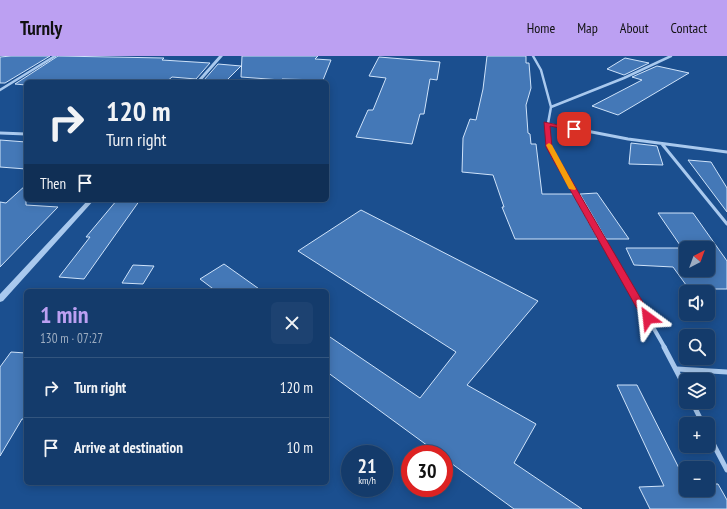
<!DOCTYPE html>
<html lang="en">
<head>
<meta charset="utf-8">
<style>
	body { margin:0; font-family:"PT Sans Narrow",sans-serif; background:#1d4271; color:#f1f3f6; height:100vh; display:flex; flex-direction:column; font-size:15px; white-space:nowrap }
	* { box-sizing:border-box; margin:0 }
	p { font-size:13px; color:#9dadc1 }
	.icon { flex:none; width:22px; height:22px; fill:none; stroke:currentColor; stroke-width:2; stroke-linecap:round; stroke-linejoin:round }
	.map { position:relative; flex:1; overflow:hidden }
	.side { position:absolute; left:24px; top:233px; width:305px; height:196px; display:flex; flex-direction:column; background:#143b6b; border-radius:6px; box-shadow:0 2px 10px #0003,0 0 0 1px #33557e }
	.side>* { flex:none }
	.top-card { position:absolute; left:24px; top:24px; width:305px; height:122px; border-radius:6px; box-shadow:0 2px 10px #0003,0 0 0 1px #33557e; background:#143b6b; color:#f1f3f6; overflow:hidden }
	.needle { width:26px; rotate:41deg }
	.controls { position:absolute; left:679px; top:185px; display:grid; gap:8px }
	.controls a { display:grid; place-items:center; width:36px; height:36px; border-radius:6px; background:#143b6b; box-shadow:0 2px 10px #0003,0 0 0 1px #33557e; font-size:20px }
	.speed { position:absolute; left:341px; top:389px; display:flex; gap:8px; font-size:20px; font-weight:700; text-align:center }
	.speed>* { display:grid; place-content:center; width:52px; height:52px; border-radius:50%; background:#143b6b; box-shadow:0 2px 10px #0003,0 0 0 1px #33557e; line-height:1 }
	.speed small { font-size:10px; font-weight:400 }
	.speed .limit { border:6px solid #d22; background:#fff; color:#111 }
	.pin { position:absolute; display:grid; place-items:center; width:34px; height:34px; color:#fff; margin:-17px; border-radius:8px; box-shadow:0 2px 6px #0006 }
	.me { position:absolute; width:44px; margin:-22px; rotate:330deg; stroke-linejoin:round; filter:drop-shadow(0 0 3px #0008) }
	.turn { display:flex; align-items:center; gap:14px; height:84px; padding:0 16px; font-size:18px }
	.turn .icon { width:52px; height:52px; stroke-width:2.5 }
	.turn b { display:block; font-size:28px; line-height:34px }
	.then { display:flex; align-items:center; height:38px; padding:0 16px; background:#0003; gap:8px; font-size:15px }
	.round { display:grid; place-items:center; flex:none; width:42px; height:42px; border-radius:6px; background:#1d4271 }
	.overview { display:flex; align-items:center; justify-content:space-between; height:68px; padding:0 16px }
	h1 { font-size:24px; font-weight:600; line-height:30px; color:#bca0f2 }
	ul { padding:0; list-style:none }
	li { display:flex; align-items:center; gap:12px; height:60px; padding:0 16px; border-top:1px solid #33557e }
	li div { flex:1 }
	li b { display:block; font-size:15px }
	li em { font-style:normal }
	header { display:flex; align-items:center; gap:24px; box-sizing:border-box; height:56px; padding:0 20px; background:#bca0f2; color:#111 }
	header strong { font-size:19px }
	nav { display:flex; gap:22px; margin-inline-start:auto; font-size:14px }
	.map>svg:first-child { display:block }
	.building { fill:#4478b7; stroke:#cfe3fa; fill-rule:evenodd }
	.lines { fill:none; stroke-linecap:round; stroke-linejoin:round }
	.minor-far3 { stroke:#a9c9ee; stroke-width:2.5 }
	.minor-far2 { stroke:#a9c9ee; stroke-width:3 }
	.minor-far1 { stroke:#a9c9ee; stroke-width:4 }
	.minor { stroke:#a9c9ee; stroke-width:5 }
	.tertiary { fill:#a9c9ee; fill-rule:evenodd }
	.route { fill:#e11d48; stroke:#92132f }
	.slow { fill:#f59e0b }
</style>
</head>
<body>
<header>
<strong>Turnly</strong>
<nav><a>Home</a><a>Map</a><a>About</a><a>Contact</a></nav>
</header>
<div class="map">
<svg width="727" height="453" viewBox="0 0 727 453">
	<rect width="100%" height="100%" fill="#1b4f8f"/>
	<path class="building" d="M11,0H50L5,27H0V1Z
		M58,0L164,2L162,4L210,7L196,23L172,21L166,26H26V29L15,28Z
		M242,0H318L315,3L331,4L323,24L282,23L281,24L241,21Z
		M487,0H526V7H529L531,32L526,49L528,77L530,78L531,88H536L542,138H573L598,183H515L502,151H504L493,119L462,116L463,82L470,63L476,64L483,33Z
		M379,1L440,6L437,24L430,23L424,58H420L412,88L356,81L368,54H373L386,22L369,20Z
		M625,2L649,7L624,19L607,13Z
		M218,8L241,10L225,26L204,24Z
		M657,10L689,17L618,59L592,50L642,24L632,21Z
		M0,84L26,86V113L0,111Z
		M631,87L657,90L663,109L629,108Z
		M688,104L711,106L727,132V156Z
		M26,129V149L58,151L0,211V146L6,147Z
		M597,137L629,183H606L580,138Z
		M117,144H140L84,223L59,221L90,181H86Z
		M361,154L538,245L467,329L536,368L514,407L582,453H514L444,402V398H439L327,316V279L420,342L456,296L298,195Z
		M658,157H693L727,205V233H689L673,211L634,209L626,192H682ZM686,192H708V214H686Z
		M224,208L262,235H216L200,223Z
		M133,209L154,210L143,228L122,227Z
		M11,296L26,297V363H22L0,400V311Z
		M617,329H637L686,426V434H708V428H718L727,444V453H650L639,431L664,430Z"/>
	<g class="lines">
		<path class="minor-far3" d="M533,0L541,14L551,51L547,73
			M0,34L55,0
			M551,51L624,22L671,0
			M547,68L576,73"/>
		<path class="minor-far2" d="M547,72L549,91L594,168
			M571,72L628,83L727,96
			M0,77L26,78
			M662,88L727,168"/>
		<path class="minor-far1" d="M593,167L665,292"/>
		<path class="minor" d="M664,291L686,333
			M677,313L727,316
			M692,346L703,368
			M708,378L727,414"/>
		<path class="tertiary" d="M219,0H223L200,26H196Z
			M88,144H94L3,245L0,246V238Z"/>
	</g>
	<path class="route" d="M544,66L577,73L574,75L550,70L552,91L651,260L653,262L651,265H644L546,91Z"/>
	<path class="slow" d="M549,87L552,89L576,133L575,134L569,133L546,89Z"/>
</svg>
<div class="controls">
<a><svg class="needle" viewBox="-14 -14 28 28"><path d="M0-13l5 13h-10z" fill="#e53935"/><path d="M0 13l5-13h-10z" fill="#9dadc1"/></svg></a>
<a><svg class="icon" aria-label="sound" viewBox="0 0 24 24"><path d="M4 9h4l5-4v14l-5-4H4zM17 9q2 3 0 6"/></svg></a>
<a><svg class="icon" aria-label="search" viewBox="0 0 24 24"><circle cx="10" cy="10" r="6"/><path d="M15 15l6 6"/></svg></a>
<a><svg class="icon" aria-label="layers" viewBox="0 0 24 24"><path d="M12 4l9 5-9 5-9-5zM3 14l9 5 9-5"/></svg></a>
<a>+</a>
<a>−</a>
</div>
<div class="speed"><div>21<small>km/h</small></div><div class="limit">30</div></div>
<div class="pin" style="left:574px;top:73px;background:#d93025"><svg class="icon" aria-label="arrive" viewBox="0 0 24 24"><path d="M6 21V4h12l-3 4 3 4H6"/></svg></div>
<svg class="me" style="left:648px;top:262px" viewBox="-20 -20 40 40"><path d="M0-17L14 15 0 8-14 15z" fill="#e11d48" stroke="#fff" stroke-width="4"/></svg>
<div class="top-card">
<div class="turn"><svg class="icon" aria-label="right" viewBox="0 0 24 24"><path d="M7 20v-9h11M14 6l5 5-5 5"/></svg><div><b>120 m</b>Turn right</div></div>
<div class="then">Then<svg class="icon" aria-label="arrive" viewBox="0 0 24 24"><path d="M6 21V4h12l-3 4 3 4H6"/></svg></div>
</div>
<section class="side">
<div class="overview"><div><h1>1 min</h1><p>130 m · 07:27</p></div><a class="round"><svg class="icon" aria-label="close" viewBox="0 0 24 24"><path d="M6 6l12 12M18 6L6 18"/></svg></a></div>
<ul>
<li><svg class="icon" aria-label="right" viewBox="0 0 24 24"><path d="M7 20v-9h11M14 6l5 5-5 5"/></svg><div><b>Turn right</b></div><em>120 m</em></li>
<li><svg class="icon" aria-label="arrive" viewBox="0 0 24 24"><path d="M6 21V4h12l-3 4 3 4H6"/></svg><div><b>Arrive at destination</b></div><em>10 m</em></li>
</ul>
</section>
</div>
</body>
</html>
